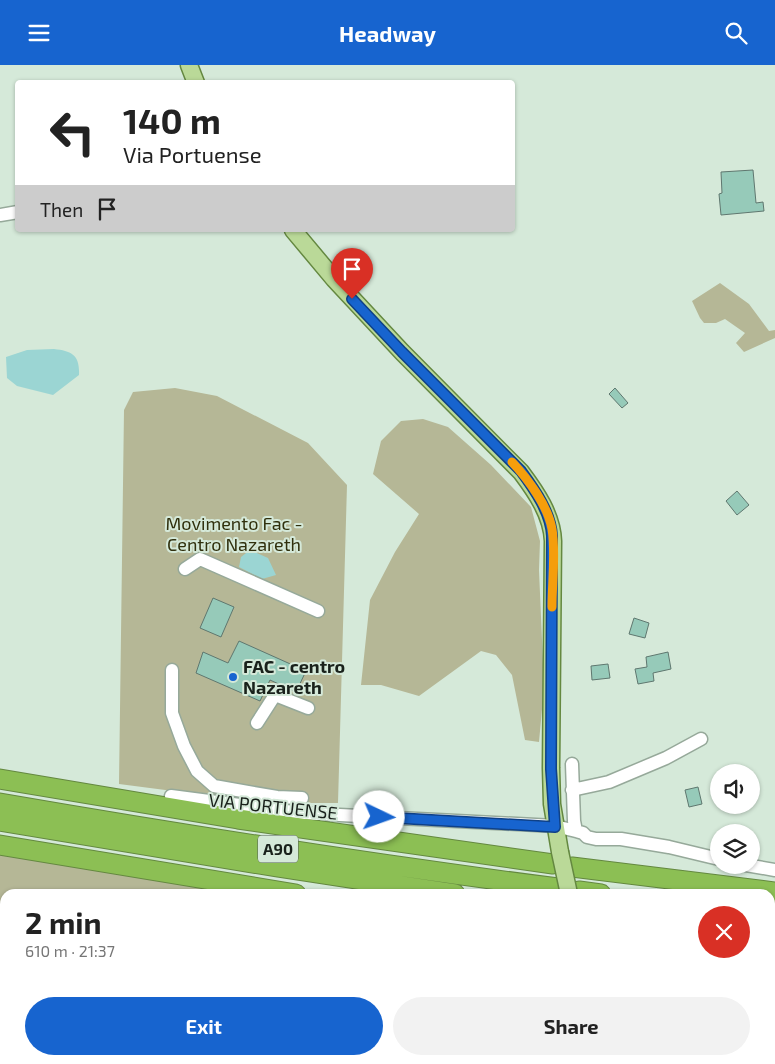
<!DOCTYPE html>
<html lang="en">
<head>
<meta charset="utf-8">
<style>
	body { margin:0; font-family:"Exo 2",sans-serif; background:#f2f2f2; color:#222; height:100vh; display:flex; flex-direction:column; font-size:19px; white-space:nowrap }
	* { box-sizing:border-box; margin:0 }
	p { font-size:16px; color:#767676 }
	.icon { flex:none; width:28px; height:28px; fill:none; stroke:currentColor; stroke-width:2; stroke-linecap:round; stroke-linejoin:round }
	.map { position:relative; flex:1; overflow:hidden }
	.panel { position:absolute; left:0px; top:824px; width:775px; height:176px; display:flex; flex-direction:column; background:#fff; border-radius:15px 15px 0 0; box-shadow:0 1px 4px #0004 }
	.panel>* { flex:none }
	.guide { position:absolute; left:15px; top:15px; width:500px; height:152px; border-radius:5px; box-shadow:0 1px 4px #0004; background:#fff; color:#222; overflow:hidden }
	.fabs { position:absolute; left:710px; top:699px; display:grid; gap:10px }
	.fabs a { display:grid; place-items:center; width:50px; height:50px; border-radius:50%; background:#fff; box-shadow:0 1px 4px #0004; font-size:25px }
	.pin { position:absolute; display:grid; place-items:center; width:42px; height:42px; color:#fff; margin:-51px -21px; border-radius:50% 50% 50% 0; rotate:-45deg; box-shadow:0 0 5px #0007 }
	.pin .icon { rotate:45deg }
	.me { position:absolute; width:55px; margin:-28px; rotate:93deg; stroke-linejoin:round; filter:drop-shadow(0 0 4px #0008) }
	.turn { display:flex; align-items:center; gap:18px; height:105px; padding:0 25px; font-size:22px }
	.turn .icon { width:65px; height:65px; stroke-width:2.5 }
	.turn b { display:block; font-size:35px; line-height:42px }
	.then { display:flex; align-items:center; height:48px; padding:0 25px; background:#0003; gap:10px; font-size:19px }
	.round { display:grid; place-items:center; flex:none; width:52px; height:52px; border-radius:26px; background:#f2f2f2 }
	.headline { display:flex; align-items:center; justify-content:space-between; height:85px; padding:0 25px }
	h1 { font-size:30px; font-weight:700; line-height:38px }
	.button { display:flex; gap:10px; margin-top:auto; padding:10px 25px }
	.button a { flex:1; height:58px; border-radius:30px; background:#1764cf; color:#fff; font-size:20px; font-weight:700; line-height:58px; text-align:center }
	.button a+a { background:#f2f2f2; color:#222 }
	header { display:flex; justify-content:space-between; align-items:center; height:65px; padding:0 25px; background:#1764cf; color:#fff; font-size:22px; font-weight:700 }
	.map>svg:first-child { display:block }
	.green { fill:#b5b796 }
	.water { fill:#9bd5d3 }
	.building { fill:#96cab9; stroke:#5f776f }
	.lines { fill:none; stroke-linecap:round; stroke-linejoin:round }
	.minor-casing { stroke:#96a99a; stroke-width:15 }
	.major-casing { stroke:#648840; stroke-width:19 }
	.highway-casing { stroke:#648840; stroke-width:21 }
	.path { stroke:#88978b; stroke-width:1; stroke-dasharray:1 4; stroke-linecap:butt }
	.minor { stroke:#fff; stroke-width:12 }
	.major { stroke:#bad998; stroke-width:16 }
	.highway { stroke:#8cbf54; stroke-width:19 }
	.major-bridge-casing { stroke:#648840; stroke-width:19; stroke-linecap:butt }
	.major-bridge { stroke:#bad998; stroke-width:16 }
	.route-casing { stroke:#0f4187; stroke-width:12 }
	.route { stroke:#1764cf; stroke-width:9 }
	.slow { stroke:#f59e0b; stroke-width:9 }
	.poi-dot { fill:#1764cf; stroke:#d5e9d9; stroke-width:2 }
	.labels { text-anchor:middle; stroke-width:4; stroke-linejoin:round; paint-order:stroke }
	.shield { fill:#d5e9d9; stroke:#515d54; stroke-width:1 }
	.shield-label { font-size:16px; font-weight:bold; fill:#19211b }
	.park-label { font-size:18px; fill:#30300d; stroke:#d5e9d9 }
	.poi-label { font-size:18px; font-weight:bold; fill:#19211b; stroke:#d5e9d9; text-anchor:start }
	.street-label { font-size:18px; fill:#19211b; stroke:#d5e9d9 }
</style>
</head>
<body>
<header><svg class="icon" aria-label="menu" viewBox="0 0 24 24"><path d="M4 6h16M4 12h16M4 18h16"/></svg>Headway<svg class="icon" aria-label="search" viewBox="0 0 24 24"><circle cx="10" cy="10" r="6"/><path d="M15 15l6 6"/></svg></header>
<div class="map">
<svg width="775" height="999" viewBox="0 0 775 999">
	<rect width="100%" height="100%" fill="#d5e9d9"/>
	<path class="green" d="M720,218L749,239L769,266L775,265V273L744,287L736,278L745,268L725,254L716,258H704L700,253L692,236Z
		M175,323L217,331L308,378L347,420L338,738H296V742L119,719L124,345L133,327Z
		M423,354L448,362L491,400L531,442L540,476L539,505L544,622L539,677L525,675L512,610L496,590L481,586L419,631L381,620H361L370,535L395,487L419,449L373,409L381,376L401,356Z
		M0,787L254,829H5V995H770V901L775,902V999H0Z"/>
	<path class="water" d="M54,284C72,286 80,290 79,310L53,330L17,321L7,313L6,292L27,285Z
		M250,485L268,493L276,510L262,514L239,502L241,492Z"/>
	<path class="building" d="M753,105L756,138L763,137L764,146L721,150L719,129L722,128L721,107Z
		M615,323L628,338L622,343L609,329Z
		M737,426L749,440L737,450L726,436Z
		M213,533L234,542L221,572L200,563Z
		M634,553L649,558L645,573L629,569Z
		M239,576L306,606L296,627L270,615L260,636L196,608L203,587L228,598Z
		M668,587L671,604L653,608L654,616L638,619L635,604L647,602L646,592Z
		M608,599L610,613L592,615L591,601Z
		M698,722L702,739L689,742L685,725Z"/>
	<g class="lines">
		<g class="minor-casing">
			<path id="minor" d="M0,150L18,147
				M185,504L200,494L318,546
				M172,605V648L184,681L197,706L214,721L277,732L302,733
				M257,658L275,630L308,643
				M572,699L574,756L576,766
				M572,725L609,717L666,693L701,674
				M171,731L301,748L555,761L576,766L583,768L587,772L596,774H621L669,782L719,794
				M746,800L775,805"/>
		</g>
		<g class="major-casing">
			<path id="major" d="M189,0L196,18
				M293,165L334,214L402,287L521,407C536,427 552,450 553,476L551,703L552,739L560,787
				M615,995L617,999"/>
		</g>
		<g class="highway-casing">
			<path id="highway" d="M0,714L238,754L553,799
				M0,738C185,770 371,799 558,823
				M0,756L277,802L455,829
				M0,780L296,829
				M572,802L775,827
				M579,826L601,829
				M770,850L775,851
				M770,868L775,869
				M770,892L775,893"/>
		</g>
		<path class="path" d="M208,486V481"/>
		<use href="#minor" class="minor"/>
		<use href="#major" class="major"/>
		<use href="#highway" class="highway"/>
		<g class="major-bridge-casing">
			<path id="major-bridge" d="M560,787L569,829"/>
		</g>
		<use href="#major-bridge" class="major-bridge"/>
	</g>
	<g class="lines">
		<g class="route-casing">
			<path id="route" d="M352,234L402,287L521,406C535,425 551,448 552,471L551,704L555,762L379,752"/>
		</g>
		<use href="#route" class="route"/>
		<path class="slow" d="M512,397C528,414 548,441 552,464C556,488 552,517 552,542"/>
	</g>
	<circle class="poi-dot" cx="233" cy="612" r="5"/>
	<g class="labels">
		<rect class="shield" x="258" y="770.5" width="40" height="27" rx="4"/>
		<g class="shield-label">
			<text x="278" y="790">A90</text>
		</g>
		<g class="park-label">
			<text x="234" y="465">Movimento Fac -<tspan x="234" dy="21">Centro Nazareth</tspan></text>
		</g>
		<g class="poi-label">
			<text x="243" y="608">FAC - centro<tspan x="243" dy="21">Nazareth</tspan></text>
		</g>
		<g class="street-label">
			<text transform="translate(273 742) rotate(6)" y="6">VIA PORTUENSE</text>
		</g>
	</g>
</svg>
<div class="fabs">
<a><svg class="icon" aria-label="sound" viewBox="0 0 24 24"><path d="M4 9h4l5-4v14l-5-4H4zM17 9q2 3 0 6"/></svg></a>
<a><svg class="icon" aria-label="layers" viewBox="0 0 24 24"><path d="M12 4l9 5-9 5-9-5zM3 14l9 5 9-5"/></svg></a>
</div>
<div class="pin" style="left:352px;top:234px;background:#d93025"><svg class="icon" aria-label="arrive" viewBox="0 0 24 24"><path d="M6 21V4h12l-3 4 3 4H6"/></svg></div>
<svg class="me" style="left:379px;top:752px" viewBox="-20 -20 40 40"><circle r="19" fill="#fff"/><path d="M0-13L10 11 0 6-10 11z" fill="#1764cf"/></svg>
<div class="guide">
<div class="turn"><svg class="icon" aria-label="left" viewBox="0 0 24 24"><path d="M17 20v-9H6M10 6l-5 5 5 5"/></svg><div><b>140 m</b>Via Portuense</div></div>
<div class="then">Then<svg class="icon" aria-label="arrive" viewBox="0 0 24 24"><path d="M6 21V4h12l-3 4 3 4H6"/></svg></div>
</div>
<section class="panel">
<div class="headline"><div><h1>2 min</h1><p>610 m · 21:37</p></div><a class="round" style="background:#d93025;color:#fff"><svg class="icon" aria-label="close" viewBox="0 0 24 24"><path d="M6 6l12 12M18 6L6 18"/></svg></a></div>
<div class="button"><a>Exit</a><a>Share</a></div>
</section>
</div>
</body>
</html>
